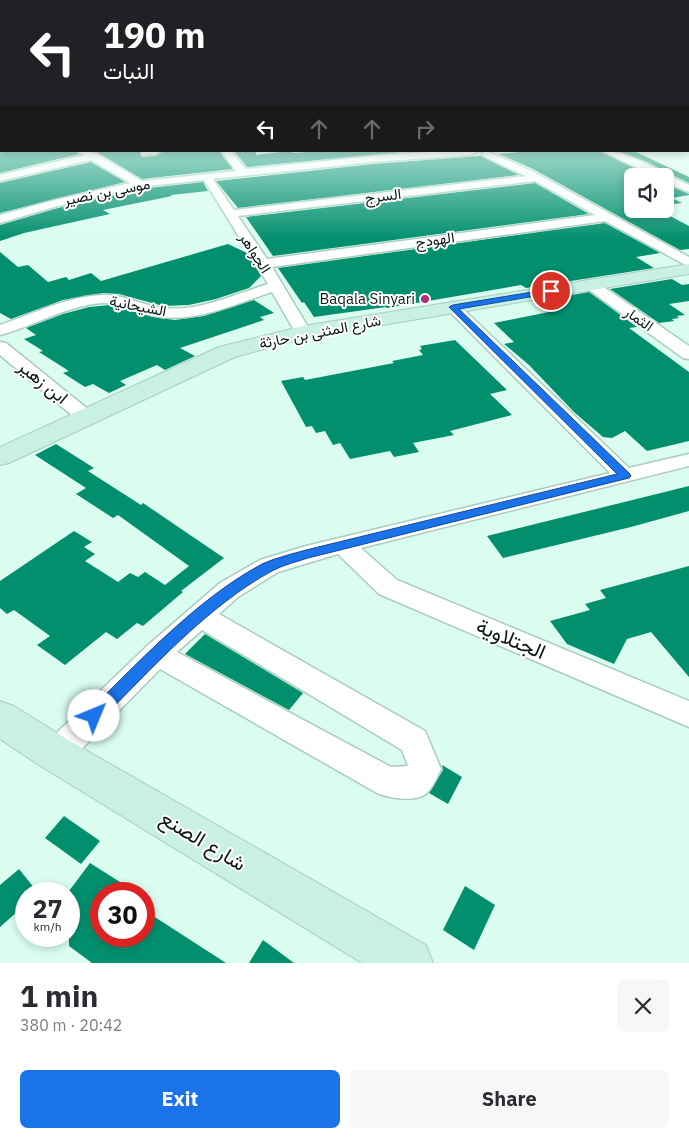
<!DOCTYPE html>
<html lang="en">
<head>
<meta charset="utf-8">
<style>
	body { margin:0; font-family:"IBM Plex Sans",Vazirmatn,sans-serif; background:#f7f7f7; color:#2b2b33; height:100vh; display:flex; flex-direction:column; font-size:19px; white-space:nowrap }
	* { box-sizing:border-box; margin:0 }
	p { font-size:16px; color:#7c7c81 }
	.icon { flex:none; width:28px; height:28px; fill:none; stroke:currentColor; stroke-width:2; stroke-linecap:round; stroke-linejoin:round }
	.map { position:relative; height:963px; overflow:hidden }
	.side { display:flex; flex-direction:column; background:#fff; flex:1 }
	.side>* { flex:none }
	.banner { position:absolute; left:0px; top:0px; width:690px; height:152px; box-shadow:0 2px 8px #0003; background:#202124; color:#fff; overflow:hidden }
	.controls { position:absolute; left:624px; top:168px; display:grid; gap:10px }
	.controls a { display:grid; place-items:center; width:50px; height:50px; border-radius:8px; background:#fff; box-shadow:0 2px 8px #0003; font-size:25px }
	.speed { position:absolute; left:15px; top:882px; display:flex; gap:10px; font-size:25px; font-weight:700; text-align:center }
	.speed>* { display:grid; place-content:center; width:65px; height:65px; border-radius:50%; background:#fff; box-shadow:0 2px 8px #0003; line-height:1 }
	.speed small { font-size:12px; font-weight:400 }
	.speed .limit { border:8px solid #d22; background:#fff; color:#111 }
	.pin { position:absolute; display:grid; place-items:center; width:42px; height:42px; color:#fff; margin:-21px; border:2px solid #fff; border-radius:50%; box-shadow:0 1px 5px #0007 }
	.me { position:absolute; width:55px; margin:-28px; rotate:45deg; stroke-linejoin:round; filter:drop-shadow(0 0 4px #0008) }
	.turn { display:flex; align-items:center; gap:18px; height:105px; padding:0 20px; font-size:22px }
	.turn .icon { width:65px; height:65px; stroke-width:2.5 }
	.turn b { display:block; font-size:35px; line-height:42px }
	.lanes { display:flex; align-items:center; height:48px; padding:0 20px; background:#0003; justify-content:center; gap:25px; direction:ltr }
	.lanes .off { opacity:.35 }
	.round { display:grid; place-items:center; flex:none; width:52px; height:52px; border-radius:8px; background:#f7f7f7 }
	.head { display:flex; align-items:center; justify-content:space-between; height:85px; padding:0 20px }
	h1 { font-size:30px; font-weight:800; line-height:38px }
	.button { display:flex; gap:10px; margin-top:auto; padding:10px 20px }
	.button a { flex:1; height:58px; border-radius:8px; background:#1a73e8; color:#fff; font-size:20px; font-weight:800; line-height:58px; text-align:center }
	.button a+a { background:#f7f7f7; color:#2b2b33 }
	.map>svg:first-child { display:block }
	.building { fill:#028f6e }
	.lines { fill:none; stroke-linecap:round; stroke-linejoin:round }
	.street-casing { stroke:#aaccbe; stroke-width:3 }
	.secondary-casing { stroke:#aaccbe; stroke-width:2 }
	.street { fill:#fff; fill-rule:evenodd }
	.secondary { fill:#c8f1e4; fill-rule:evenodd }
	.route { fill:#1a73e8; stroke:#114b97 }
	.poi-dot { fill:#b1307c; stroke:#fff; stroke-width:2 }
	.labels { text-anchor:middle; stroke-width:4; stroke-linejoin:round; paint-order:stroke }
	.far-street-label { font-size:15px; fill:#0b1813; stroke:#fff }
	.far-poi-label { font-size:15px; fill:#0b1813; stroke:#fff; text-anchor:end }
	.street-label { font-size:18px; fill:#0b1813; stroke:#fff }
	.near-street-label { font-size:21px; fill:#0b1813; stroke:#fff }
</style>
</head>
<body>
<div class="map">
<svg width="689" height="963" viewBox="0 0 689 963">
	<rect width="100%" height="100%" fill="#dafdef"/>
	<path class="building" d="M0,133L1,151H76L79,154L0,173Z
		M95,151H139L142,157L156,156L163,151H219L233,169L142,179Z
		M234,151H256V155L289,151L293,153L326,151H412L247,167Z
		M530,151H600L650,176H632V209H657L689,226V249L680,250L533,169L499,154Z
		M617,151H634L689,177V183L647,162Z
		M481,156L519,175L238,208L216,181L373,164Z
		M91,162L125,182L0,213V183Z
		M203,182L208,191L171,195L172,196L103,210L110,214L24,233L0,241V225L58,208L140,189Z
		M535,183L589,214L273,256L246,217Z
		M665,184L689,194V195L672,198L682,203L665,205Z
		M605,223L660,253L636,257L654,268L526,288L521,285L387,308L386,307L314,317L304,302L302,303L278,268Z
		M228,244L247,253L261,276L249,288L216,299L189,305L163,306L119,294L103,293L63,300L11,319L0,313V252L18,267L28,265L48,282L66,277L69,280L91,273L101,281Z
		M672,279L682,285L689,284V301L669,304L685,315L677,316L679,318L672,319L674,321L659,323L610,289Z
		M589,292L637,327L629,328L689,372V441L647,451L625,431L612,438L603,437L574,412L529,365L504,344L514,342L494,323L549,312L538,301Z
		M254,300L274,313L260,317L264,320L180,348L195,356L165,370L157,365L120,381L126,385L109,393L93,384L85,387L63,373L69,371L39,352L43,351L24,339L36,335L26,328L63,314L89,307L110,305L153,317L175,320L204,316Z
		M455,340L507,390L490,394L512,415L450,431L454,435L413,443L419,452L394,457L390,451L350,459L340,443L333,445L325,431L316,433L312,426L306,427L281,381L303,377L305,380L394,363L392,361L423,355L419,350L422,349L420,346Z
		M56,444L94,468L88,471L141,505L143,503L224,558L181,591L183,592L143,626L137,623L117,639L106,632L65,665L37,645L50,636L14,610L7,614L0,608V581L74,531L92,542L84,547L95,554L85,561L118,582L130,573L138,577L145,572L165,585L189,566L118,515L113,518L76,494L86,488L35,455Z
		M689,486V511L631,527L503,558L487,536Z
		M689,566V677L651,632L627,639L614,664L567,644L550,621L590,610L585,604L606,598L600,590Z
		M205,634L303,693L289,710L185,654Z
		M442,765L462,777L448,804L429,793L443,770Z
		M64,816L100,841L81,864L45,838Z
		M90,863L139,894H101V936H144V910L226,963H92L69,946V891Z
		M19,869L39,894H26V904L0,927V885Z
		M465,886L495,905L474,950L443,930Z
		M263,940L294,963H249Z"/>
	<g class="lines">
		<g class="street-casing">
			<path id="street" d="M0,119H1V125H0Z
				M78,151H90L97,154L142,181L236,171L221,151H231L246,169L373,156L441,151L476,152L471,155L373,162L213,179L234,210L526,176L483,156V152L487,151L532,171L689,257V267L605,221L272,267L311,332L309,335H297L295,332L272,292C238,303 198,322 161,317C141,314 123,302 102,303C66,306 34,326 0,335V325C33,314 68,296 103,295C125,294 143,306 163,308C198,312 235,294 268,284L204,180L140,187L58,206L0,223V215L55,200L130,183L91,160L0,181V175L84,155ZM535,181L595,215L267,259L238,216Z
				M141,151H161L156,154L142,155Z
				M602,151C630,151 664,174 689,185V192L665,182V176H654Z
				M590,280L595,281L689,346V359L683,358L585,287L583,284L585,281Z
				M453,302L458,304L629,468L689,454V466L361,548L397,580L689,701V727L379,594L338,554L278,572L238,597L219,614L425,731L441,769C437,777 433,787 427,793C415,803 389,798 377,793L160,669L67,764L56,768L45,764L41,754L45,744L147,646L220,583L260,560L306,546L610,473L448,310L445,307L448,304ZM202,630L402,750L408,766L391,767L177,652Z
				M0,342L6,343L94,414L97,418L94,422L87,424L80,422L0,355Z"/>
		</g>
		<g class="secondary-casing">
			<path id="secondary" d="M689,264V274L304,338L235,357L9,463L0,465V447L219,347L303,326Z
				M0,701L14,706L70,741L426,945L433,963H362L42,767L0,739Z"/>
		</g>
		<use href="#street" class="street"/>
		<use href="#secondary" class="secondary"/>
	</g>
	<linearGradient id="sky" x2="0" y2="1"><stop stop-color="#65b3c4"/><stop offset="0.44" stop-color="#eefef8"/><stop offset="1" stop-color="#eefef8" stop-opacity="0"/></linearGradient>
	<rect width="689" height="240" fill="url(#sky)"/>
	<path class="route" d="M551,289L555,291L553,293L459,309L629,473L631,476L629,478L308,558C296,562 283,565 272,571C209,605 150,670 100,721L94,723L89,721L86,716L89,711C141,660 197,599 262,564C275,558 292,554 306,550L617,474L449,307L453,305Z"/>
	<circle class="poi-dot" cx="425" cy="299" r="5"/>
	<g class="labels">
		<g class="far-street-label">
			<text transform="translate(107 192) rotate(-11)" y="5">موسى بن نصير</text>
			<text transform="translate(383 196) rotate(-7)" y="5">السرج</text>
			<text transform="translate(435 240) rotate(-8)" y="5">الهودج</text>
			<text transform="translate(255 253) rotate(57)" y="5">الجواهر</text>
			<text transform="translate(138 306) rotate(11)" y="5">الشيحانية</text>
			<text transform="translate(639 319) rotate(35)" y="5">الثمار</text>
			<text transform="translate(320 332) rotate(-11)" y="5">شارع المثنى بن حارثة</text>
		</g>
		<g class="far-poi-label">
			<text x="415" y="304">Baqala Sinyari</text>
		</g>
		<g class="street-label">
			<text transform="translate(43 382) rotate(39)" y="6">ابن زهير</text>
		</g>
		<g class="near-street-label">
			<text transform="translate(511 639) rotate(23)" y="7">الجتلاوية</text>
			<text transform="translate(203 841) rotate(31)" y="7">شارع الصنع</text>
		</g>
	</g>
</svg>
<div class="controls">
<a><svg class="icon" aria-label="sound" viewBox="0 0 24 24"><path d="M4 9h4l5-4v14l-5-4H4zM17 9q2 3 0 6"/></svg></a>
</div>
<div class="speed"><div>27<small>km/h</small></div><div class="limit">30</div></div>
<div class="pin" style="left:551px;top:291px;background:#d93025"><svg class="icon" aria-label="arrive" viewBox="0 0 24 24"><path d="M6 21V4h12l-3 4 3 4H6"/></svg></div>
<svg class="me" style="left:94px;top:716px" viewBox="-20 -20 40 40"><circle r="19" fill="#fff"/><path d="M0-13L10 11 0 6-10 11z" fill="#1a73e8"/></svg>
<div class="banner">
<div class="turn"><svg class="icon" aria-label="left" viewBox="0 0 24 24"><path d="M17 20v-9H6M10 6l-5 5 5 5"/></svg><div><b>190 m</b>النبات</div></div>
<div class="lanes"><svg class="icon" aria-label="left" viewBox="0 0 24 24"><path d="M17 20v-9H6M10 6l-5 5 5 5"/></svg><svg class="icon off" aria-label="ahead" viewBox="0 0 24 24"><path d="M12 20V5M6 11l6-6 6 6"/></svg><svg class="icon off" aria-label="ahead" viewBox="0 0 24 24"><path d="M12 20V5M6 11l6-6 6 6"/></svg><svg class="icon off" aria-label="right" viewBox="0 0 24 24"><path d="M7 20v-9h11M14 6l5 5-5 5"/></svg></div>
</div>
</div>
<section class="side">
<div class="head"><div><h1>1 min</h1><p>380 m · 20:42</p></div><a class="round"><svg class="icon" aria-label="close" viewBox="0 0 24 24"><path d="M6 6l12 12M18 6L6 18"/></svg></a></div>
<div class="button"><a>Exit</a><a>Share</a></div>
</section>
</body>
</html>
